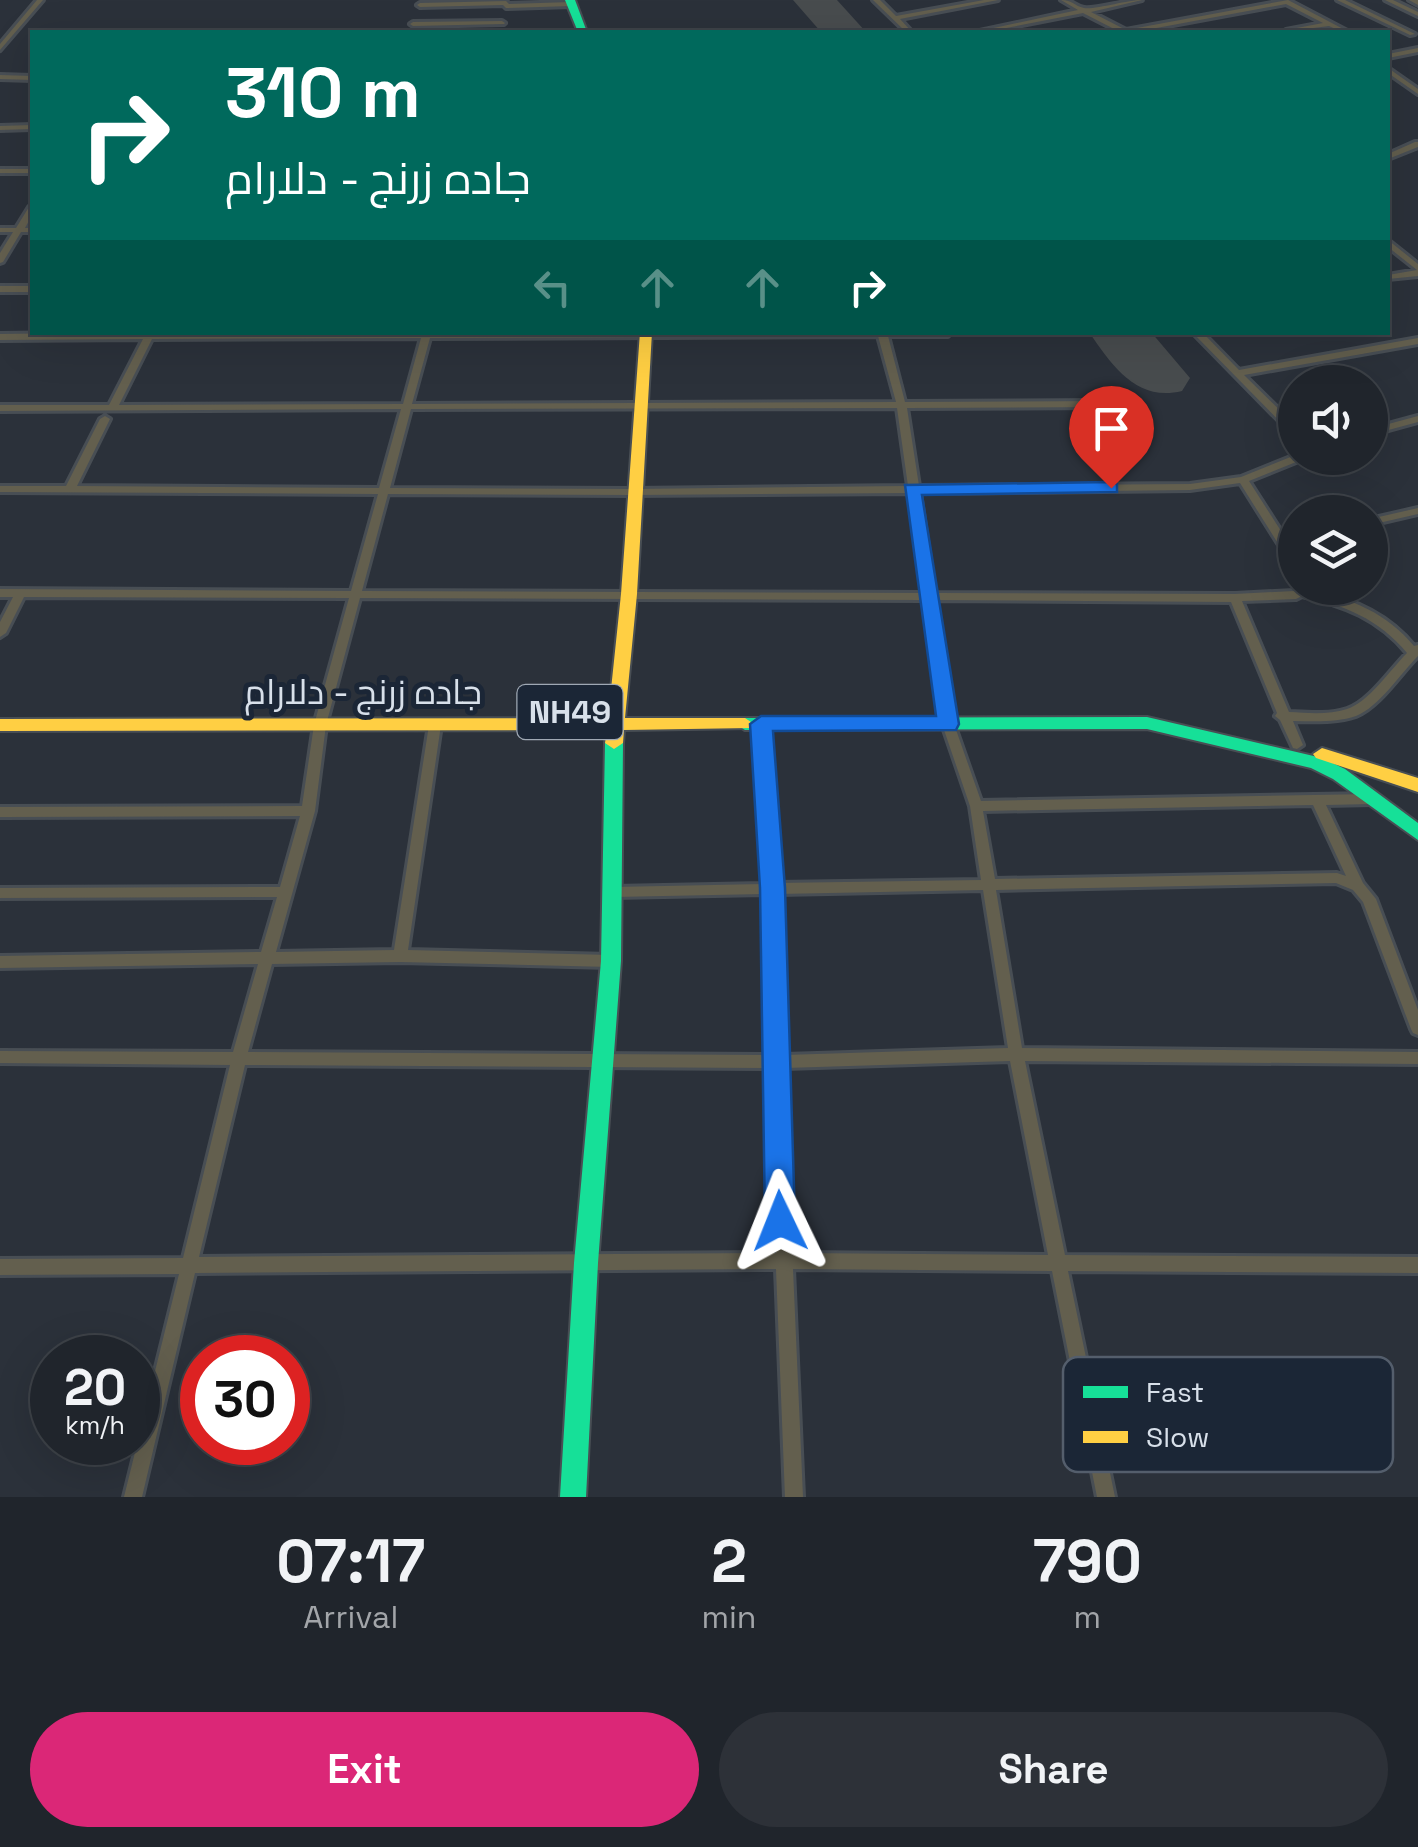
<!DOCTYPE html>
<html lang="en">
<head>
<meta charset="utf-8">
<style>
	body { margin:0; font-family:"Space Grotesk",Cairo,sans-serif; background:#2d3138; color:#f1f3f6; height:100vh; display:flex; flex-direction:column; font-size:38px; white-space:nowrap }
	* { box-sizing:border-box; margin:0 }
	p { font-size:32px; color:#a2a5a9 }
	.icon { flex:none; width:55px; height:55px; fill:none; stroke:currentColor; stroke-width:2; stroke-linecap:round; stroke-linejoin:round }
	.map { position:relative; height:1497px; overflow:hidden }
	.side { display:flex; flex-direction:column; background:#20252c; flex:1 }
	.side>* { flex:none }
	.hud { position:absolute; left:30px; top:30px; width:1360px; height:305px; border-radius:0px; box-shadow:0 10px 40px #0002,0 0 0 2px #3d4248; background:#00695c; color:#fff; overflow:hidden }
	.fabs { position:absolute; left:1278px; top:365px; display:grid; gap:20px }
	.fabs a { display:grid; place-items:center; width:110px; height:110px; border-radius:50%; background:#20252c; box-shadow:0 10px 40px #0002,0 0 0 2px #3d4248; font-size:50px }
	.speed { position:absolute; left:30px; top:1335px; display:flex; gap:20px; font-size:50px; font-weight:700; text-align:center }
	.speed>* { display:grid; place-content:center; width:130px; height:130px; border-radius:50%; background:#20252c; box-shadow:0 10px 40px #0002,0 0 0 2px #3d4248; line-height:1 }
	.speed small { font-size:25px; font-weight:400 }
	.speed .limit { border:15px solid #d22; background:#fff; color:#111 }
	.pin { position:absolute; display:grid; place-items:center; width:85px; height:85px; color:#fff; margin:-102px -42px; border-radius:50% 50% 50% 0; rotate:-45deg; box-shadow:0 0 10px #0007 }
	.pin .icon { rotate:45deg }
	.me { position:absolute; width:110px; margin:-55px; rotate:358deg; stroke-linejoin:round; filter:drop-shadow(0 0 8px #0008) }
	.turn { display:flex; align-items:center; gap:35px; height:210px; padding:0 30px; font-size:45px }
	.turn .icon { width:130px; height:130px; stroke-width:2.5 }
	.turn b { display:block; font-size:70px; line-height:85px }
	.lanes { display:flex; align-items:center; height:95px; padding:0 30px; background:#0003; justify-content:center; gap:50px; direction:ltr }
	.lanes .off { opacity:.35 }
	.eta { display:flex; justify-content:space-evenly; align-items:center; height:170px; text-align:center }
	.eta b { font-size:60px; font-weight:700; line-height:70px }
	.primary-button { display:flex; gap:20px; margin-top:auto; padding:20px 30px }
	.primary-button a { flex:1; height:115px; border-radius:60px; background:#db2777; color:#fff; font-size:40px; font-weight:700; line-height:115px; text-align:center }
	.primary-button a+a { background:#2d3138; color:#f1f3f6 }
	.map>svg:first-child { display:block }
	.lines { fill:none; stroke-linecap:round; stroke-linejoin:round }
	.runway { fill:#484c4e; fill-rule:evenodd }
	.street-casing { stroke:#484e54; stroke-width:6 }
	.fast-casing { stroke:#484e54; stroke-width:4 }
	.slow-casing { stroke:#484e54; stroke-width:4 }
	.street { fill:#635f4e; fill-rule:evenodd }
	.fast { fill:#16e098; fill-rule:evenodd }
	.slow { fill:#ffcf43; fill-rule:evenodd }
	.route { fill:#1a73e8; stroke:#114b97; stroke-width:2.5 }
	.labels { text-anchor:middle; stroke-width:10; stroke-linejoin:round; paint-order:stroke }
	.shield { fill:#1b2636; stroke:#9fa8b4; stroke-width:2.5 }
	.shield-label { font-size:32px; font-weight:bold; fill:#d8e0ea }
	.street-label { font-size:35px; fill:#d8e0ea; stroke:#1b2636 }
	.key { fill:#1b2636; stroke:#545e6c; stroke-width:2.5 }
	.key-label { font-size:28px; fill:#d8e0ea }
</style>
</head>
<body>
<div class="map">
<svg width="1418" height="1497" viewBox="0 0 1418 1497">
	<rect width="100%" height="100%" fill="#2b313a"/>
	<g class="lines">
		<path class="runway" d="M793,0H837L866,32H821Z
			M1089,332H1151L1190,378L1182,391C1137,402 1113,367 1089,332Z"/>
		<g class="street-casing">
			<path id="street" d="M37,0H43L0,50V44Z
				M873,0H880L896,16L984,0H998L900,19L912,32H906Z
				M1061,0C1073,0 1074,6 1084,8C1094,10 1127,0 1142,0L1091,12L1126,30L1288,0L1349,32H1342L1329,26L1283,32L1286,30L1323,23L1286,4L1135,32H1120L1083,13L986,32H975L1078,10Z
				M1337,0H1345L1415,34L1410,35Z
				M1385,0H1393L1418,12V16Z
				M1409,0H1418V5Z
				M506,1L509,4L571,2L574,4L571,6L506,8L503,5L420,7L417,5L420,3Z
				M502,21L505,23L504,24L413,26L410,24L413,22Z
				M1418,48V52L1388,58V54Z
				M1388,68L1418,89V94L1388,73Z
				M0,75L32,76V80L0,79Z
				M32,125V129L0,130V126Z
				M1415,142H1418V147L1388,159V154Z
				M0,169H32V173H0Z
				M29,207H32V215L25,228H32V232H21L3,262L0,263V253L13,232H0V228H16Z
				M1388,240L1418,264V276L1388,279V275L1417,270L1388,247Z
				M0,286H32V292H0Z
				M146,332H952L948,336H888L905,402L1110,401L1115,404L1110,407L907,408L919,486L1190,484L1241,477L1293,456L1302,458L1301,460L1249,481L1295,553V565L1291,564L1240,483L1190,490L920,493L935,593L1235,594L1294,591L1300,588H1313L1312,591C1351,598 1388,614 1414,646L1418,645V656C1400,674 1379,707 1356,716C1336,723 1313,721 1293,721L1303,745L1297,749L1293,748L1280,720L1275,716L1277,713L1231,602L936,600L954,724L981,801L1372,794L1377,796L1378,799L1377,802L1372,804L1326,805L1363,883L1376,899L1418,1010V1035L1413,1033L1411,1029L1363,902L1353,890L1336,883L996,890L1022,1048L1418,1052V1064L1025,1061L1065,1255L1418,1257V1273L1068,1271L1115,1497H1097L1052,1271L793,1269L803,1497H785L776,1269L195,1273L142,1497H124L179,1274L0,1275V1259L183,1258L230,1065L0,1063V1051L233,1052L258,964L0,968V956L261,952L277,897L0,898V888L280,887L300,816L0,817V807L302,806L314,725L349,598L24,597L6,633L0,637V622L13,597H0V589L351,591L378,494L0,492V486H66L100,419L105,416L110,419L77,486L379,488L401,409L0,411V405H109L143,339L0,340V334ZM878,336L896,402L412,404L430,338ZM421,338L403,404L119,405L152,339ZM897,408L908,486L634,489L390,488L411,409ZM909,493L923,593L362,591L388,494L634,495ZM1302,596C1344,605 1379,619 1407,653C1390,670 1369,702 1347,709C1329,715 1308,713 1289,712L1242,601L1296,599ZM360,598L924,600L942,724L970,806L981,880L777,883L767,724L761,720L755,724L763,884L614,887L609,888L607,892L609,896L614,897L764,894L770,1055L248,1052L272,964L400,962L611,967L616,965L618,961L616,957L611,955L408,950L441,725L435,721L429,725L394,950L276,952L315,811L326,725ZM1313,805L1346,876L1337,873L995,879L983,811ZM983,890L1008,1048L785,1055L778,894ZM1010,1061L1048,1255L792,1253L785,1068ZM245,1065L770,1068L776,1253L199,1257Z
				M1192,332H1202L1239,370L1418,338V344L1244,375L1295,425V434L1291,433Z
				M1418,416V422L1370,435V429Z
				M1418,508V514L1370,525V519Z"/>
		</g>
		<g class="fast-casing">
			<path id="fast" d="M565,0H575L587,32H578Z
				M1147,717L1322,758L1345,769L1418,823V840L1333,779L1311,768L1147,729L745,730L736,724L745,718Z
				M614,737L623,743L621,961L598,1263L586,1497H560L574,1263L601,961L605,743Z"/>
		</g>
		<g class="slow-casing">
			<path id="slow" d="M640,332H652L637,594L625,718H745L754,724L751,728L624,730L623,743L614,749L605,743L607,730L0,731V719L608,718L621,594Z
				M1322,748L1418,778V792L1316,758L1313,754Z"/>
		</g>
		<use href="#street" class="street"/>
		<use href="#fast" class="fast"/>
		<use href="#slow" class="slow"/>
	</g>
	<path class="route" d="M1111,482L1117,484V492L922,495L959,724L956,730L773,731L785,888L795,1221L791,1231L780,1235L770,1231L765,1221L760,888L750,724L761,716H936L905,485Z"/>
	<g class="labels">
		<rect class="shield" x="517.5" y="685" width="105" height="54" rx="8"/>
		<g class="shield-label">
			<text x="570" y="723">NH49</text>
		</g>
		<g class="street-label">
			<text x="363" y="704">جاده زرنج - دلارام</text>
		</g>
	</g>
	<rect x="1063" y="1357" width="330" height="115" rx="15" class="key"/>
	<rect x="1083" y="1386" width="45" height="12" fill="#16e098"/>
	<rect x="1083" y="1431" width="45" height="12" fill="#ffcf43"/>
	<g class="key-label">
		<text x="1146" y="1402">Fast</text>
		<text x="1146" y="1447">Slow</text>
	</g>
</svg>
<div class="fabs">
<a><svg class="icon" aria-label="sound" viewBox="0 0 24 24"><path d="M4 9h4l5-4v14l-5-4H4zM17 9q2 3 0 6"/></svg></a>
<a><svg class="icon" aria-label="layers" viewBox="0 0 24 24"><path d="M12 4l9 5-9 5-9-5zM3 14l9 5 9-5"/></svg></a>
</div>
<div class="speed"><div>20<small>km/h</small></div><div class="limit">30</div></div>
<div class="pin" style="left:1111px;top:488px;background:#d93025"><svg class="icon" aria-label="arrive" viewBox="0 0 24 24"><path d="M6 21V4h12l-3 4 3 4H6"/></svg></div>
<svg class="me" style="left:780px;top:1221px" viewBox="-20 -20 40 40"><path d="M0-17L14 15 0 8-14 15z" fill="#1a73e8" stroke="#fff" stroke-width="4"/></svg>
<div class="hud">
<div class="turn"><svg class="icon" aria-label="right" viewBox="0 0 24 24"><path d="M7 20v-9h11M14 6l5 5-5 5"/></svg><div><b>310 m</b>جاده زرنج - دلارام</div></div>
<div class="lanes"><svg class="icon off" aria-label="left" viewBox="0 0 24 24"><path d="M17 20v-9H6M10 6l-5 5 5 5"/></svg><svg class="icon off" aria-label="ahead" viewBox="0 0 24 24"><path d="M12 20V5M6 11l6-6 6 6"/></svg><svg class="icon off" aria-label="ahead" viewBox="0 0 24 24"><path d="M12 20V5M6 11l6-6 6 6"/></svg><svg class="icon" aria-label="right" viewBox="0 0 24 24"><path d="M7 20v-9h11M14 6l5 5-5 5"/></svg></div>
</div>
</div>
<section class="side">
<div class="eta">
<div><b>07:17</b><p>Arrival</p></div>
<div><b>2</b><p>min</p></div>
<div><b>790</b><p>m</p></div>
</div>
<div class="primary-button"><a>Exit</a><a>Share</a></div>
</section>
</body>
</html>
